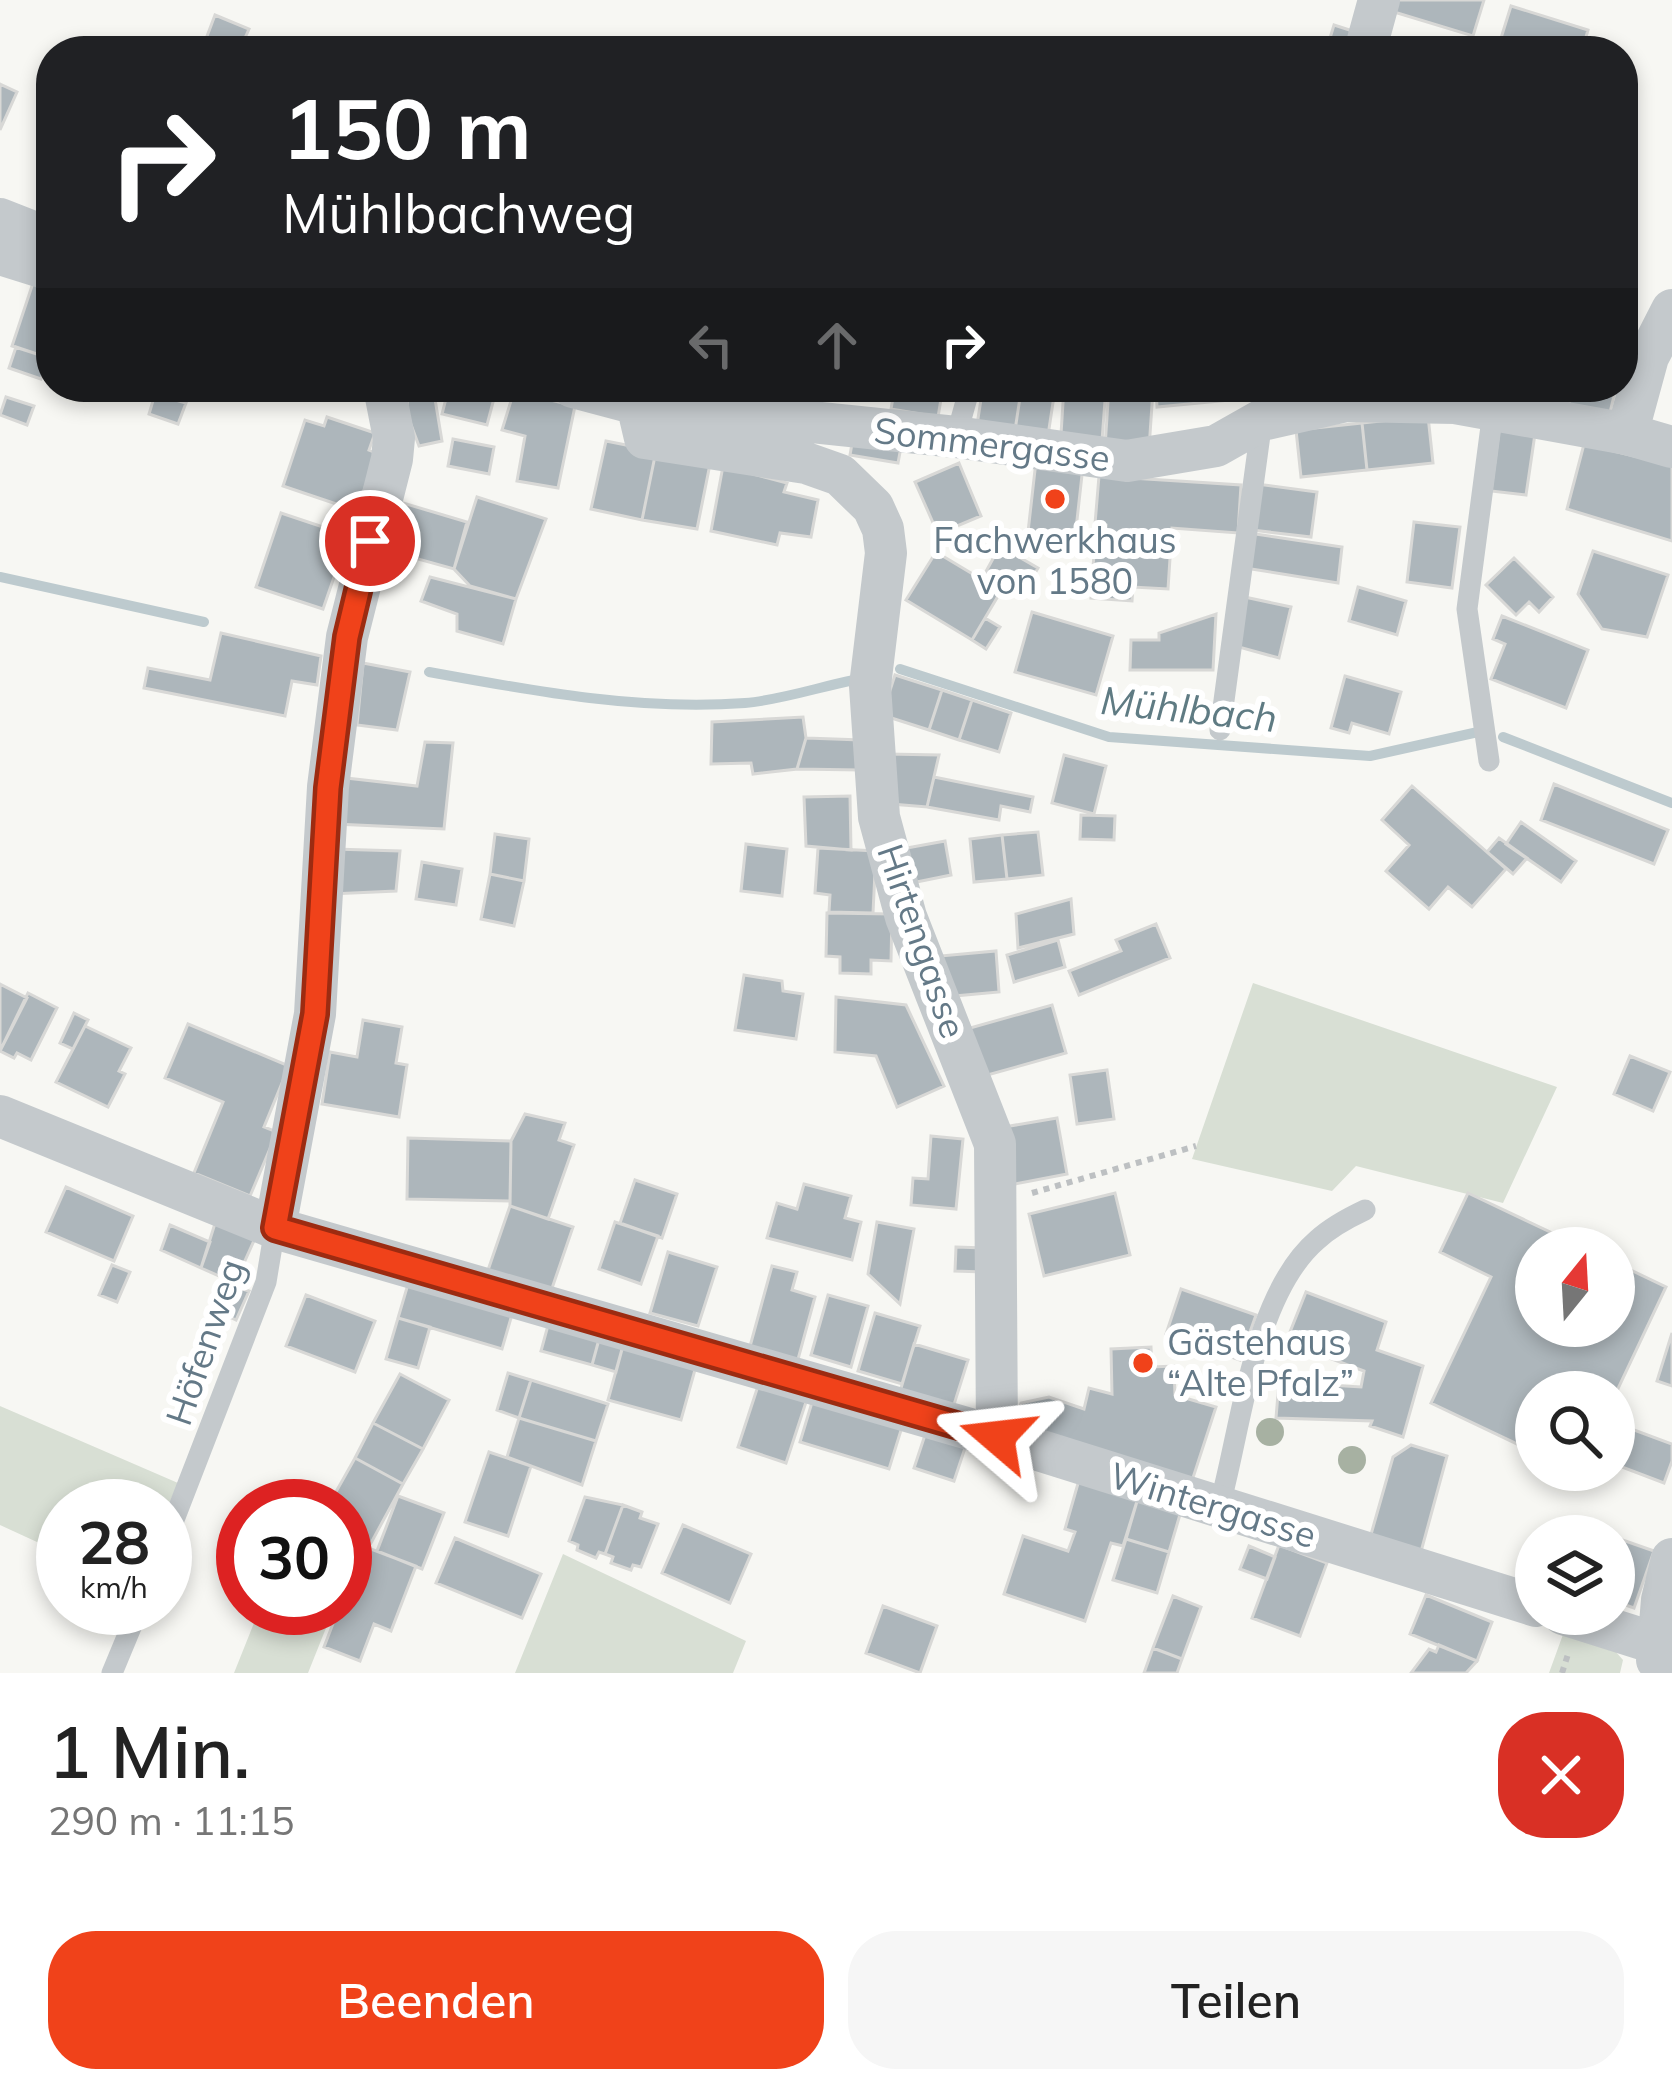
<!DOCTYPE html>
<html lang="de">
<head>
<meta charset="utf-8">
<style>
	body { margin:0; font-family:Mulish,sans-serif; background:#f6f6f6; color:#222; height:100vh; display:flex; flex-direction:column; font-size:45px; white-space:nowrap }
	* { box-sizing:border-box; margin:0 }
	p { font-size:39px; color:#767676 }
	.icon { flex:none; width:66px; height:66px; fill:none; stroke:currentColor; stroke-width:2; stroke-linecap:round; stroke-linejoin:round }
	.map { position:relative; height:1673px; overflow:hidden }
	.panel { display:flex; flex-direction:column; background:#fff; flex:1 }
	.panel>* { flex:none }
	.guide { position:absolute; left:36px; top:36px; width:1602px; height:366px; border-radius:48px; box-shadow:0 6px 18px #0003; background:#202124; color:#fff; overflow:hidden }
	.needle { width:78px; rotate:18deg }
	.controls { position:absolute; left:1515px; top:1227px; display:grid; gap:24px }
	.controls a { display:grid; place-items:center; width:120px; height:120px; border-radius:50%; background:#fff; box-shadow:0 6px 18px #0003; font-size:60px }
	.speed { position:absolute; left:36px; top:1479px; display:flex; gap:24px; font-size:60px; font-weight:700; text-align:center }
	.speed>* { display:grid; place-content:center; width:156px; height:156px; border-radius:50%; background:#fff; box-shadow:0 6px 18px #0003; line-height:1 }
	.speed small { font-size:30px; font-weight:400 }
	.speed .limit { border:18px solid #d22; background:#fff; color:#111 }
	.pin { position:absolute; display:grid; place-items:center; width:102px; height:102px; color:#fff; margin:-51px; border:6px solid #fff; border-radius:50%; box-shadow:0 3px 12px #0007 }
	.me { position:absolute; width:132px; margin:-66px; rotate:287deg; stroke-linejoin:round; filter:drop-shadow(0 0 9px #0008) }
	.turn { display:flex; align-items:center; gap:42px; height:252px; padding:0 48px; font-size:54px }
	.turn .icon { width:156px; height:156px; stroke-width:2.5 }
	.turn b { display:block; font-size:84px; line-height:102px }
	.lanes { display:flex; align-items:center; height:114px; padding:0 48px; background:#0003; justify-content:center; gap:60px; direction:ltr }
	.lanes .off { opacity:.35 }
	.round { display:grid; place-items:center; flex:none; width:126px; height:126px; border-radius:48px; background:#f6f6f6 }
	.summary { display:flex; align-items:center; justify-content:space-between; height:204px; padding:0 48px }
	h1 { font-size:72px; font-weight:600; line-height:90px }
	.action { display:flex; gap:24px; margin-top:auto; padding:24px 48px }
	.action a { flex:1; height:138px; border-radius:48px; background:#f0421a; color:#fff; font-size:48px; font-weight:600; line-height:138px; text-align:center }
	.action a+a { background:#f6f6f6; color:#222 }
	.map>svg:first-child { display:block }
	.green { fill:#d8dfd4 }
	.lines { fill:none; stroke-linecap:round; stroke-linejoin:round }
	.stream { stroke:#bdcace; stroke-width:10 }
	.building { fill:#adb6bb; stroke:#d8d8d6; stroke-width:3 }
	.path { stroke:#bdc0c2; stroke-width:6; stroke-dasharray:6 6; stroke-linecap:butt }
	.service { stroke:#c4c9cc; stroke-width:21 }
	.minor { stroke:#c4c9cc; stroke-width:42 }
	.tree { fill:#a7b1a2 }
	.route-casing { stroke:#9c2b11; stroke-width:30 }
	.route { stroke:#f0421a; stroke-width:21 }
	.poi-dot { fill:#f0421a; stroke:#fff; stroke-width:4.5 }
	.labels { text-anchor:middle; stroke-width:12; stroke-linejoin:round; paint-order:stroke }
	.street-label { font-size:36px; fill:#647987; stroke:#fff }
	.poi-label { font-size:36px; fill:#647987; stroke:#fff }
	.water-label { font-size:39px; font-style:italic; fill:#5f7b83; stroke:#fff }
</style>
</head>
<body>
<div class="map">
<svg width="1672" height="1673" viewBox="0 0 1672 1673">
	<rect width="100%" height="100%" fill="#f7f7f3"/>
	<path class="green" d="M1253,983L1557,1087L1503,1203L1356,1166L1332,1191L1192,1159Z
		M0,1406L178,1483L165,1513V1506H63V1554L0,1525Z
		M563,1554L746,1641L733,1673H515Z
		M260,1608H334L308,1673H234Z
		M1565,1629L1609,1644L1623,1660L1620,1673H1549Z"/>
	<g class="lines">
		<path class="stream" d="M0,577L204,622
			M900,669L1109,737L1370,756L1478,732
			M429,672C533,691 639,711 745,703C781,700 819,687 854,680
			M1503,737L1672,803"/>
	</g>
	<path class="building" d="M1398,0H1484L1473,36L1394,12Z
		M1511,6L1588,30L1582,51H1497Z
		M215,15L249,29L239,51H223L225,47L206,39Z
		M1334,25L1362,34L1356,51H1326Z
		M0,84L17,92L0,130Z
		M33,283L51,289L49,358L12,346Z
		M16,347L49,358L41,379L9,368Z
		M153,387H191L186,403L151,392Z
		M408,387H433L442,441L419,446L407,414Z
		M449,387H497L487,425L442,414Z
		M895,387H943L938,417L891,409Z
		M983,387L1021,391L1014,437L976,431Z
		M1064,387H1106L1101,454L1060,450Z
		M1109,387L1153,390L1149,449L1105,447Z
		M1156,387H1231V400L1157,407Z
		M1509,387H1563L1558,410L1507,399Z
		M1573,387H1616L1608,421L1567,412Z
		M514,391L575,406L558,488L517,481L525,436L502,430Z
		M1021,391L1054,396L1047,442L1014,437Z
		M155,394L186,403L178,424L149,414Z
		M6,397L34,406L27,425L0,415Z
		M1428,416L1433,463L1367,470L1362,423Z
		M327,417L375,433L369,450L377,453L357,511L283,486L305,420L324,426Z
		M1362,423L1367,470L1301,477L1296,430Z
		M1500,423L1536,427L1526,495L1491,491Z
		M853,438L901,447L898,463L850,455Z
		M453,439L494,447L489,474L448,466Z
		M606,441L656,451L642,520L591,509Z
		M1584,444L1672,465V541L1567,509Z
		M656,451L710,464L697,529L642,520Z
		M1036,461L1083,466L1075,538L1028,532Z
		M959,463L981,516L938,534L915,482Z
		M723,466L787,483L784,492L818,500L811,537L780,533L777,545L711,531Z
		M1099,476L1241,485L1238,533L1172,528L1168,589L1133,587L1132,601L1091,598L1095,539H1105L1106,525L1095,524Z
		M1257,484L1317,492L1311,537L1252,530Z
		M477,497L546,519L516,599L470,586L454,569Z
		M403,503L467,522L454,569L389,551Z
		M281,513L332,530L325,551L341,557L323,609L256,587Z
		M1414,522L1460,527L1452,588L1407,582Z
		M1249,533L1342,547L1338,583L1245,568Z
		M1000,546L1038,568L1021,597L984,575Z
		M1593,551L1668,575L1647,637L1602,629L1578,594Z
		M936,552L1001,591L972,640L906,600Z
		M1514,558L1553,597L1539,612L1529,602L1516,615L1486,585Z
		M430,577L516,599L503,644L457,631V614L421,601Z
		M1358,587L1406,601L1397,635L1349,621Z
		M1240,596L1291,607L1279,658L1235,646Z
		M1032,612L1113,636L1096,695L1015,672Z
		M1216,614L1213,670H1130L1131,640H1159V633Z
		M1502,616L1588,650L1566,708L1491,679L1505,644L1493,639Z
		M985,618L1000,627L986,649L972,640Z
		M221,633L321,656L317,685L292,681L285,716L144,688L148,668L210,680Z
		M363,663L410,672L397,730L357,725Z
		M895,675L942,690L929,730L882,715Z
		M1345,676L1401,692L1389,734L1352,723L1349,733L1331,728Z
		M942,690L972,700L959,740L929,730Z
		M972,700L1011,713L999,752L959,740Z
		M803,717L806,738L797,769L753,774L751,763L711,764L712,722Z
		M806,738L861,740L860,770L797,769Z
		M425,742L453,743L444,829L335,824L337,777L417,786Z
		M886,754L939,755L927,807L891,804Z
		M1064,755L1106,766L1094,814L1052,803Z
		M934,777L1033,797L1030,812L1001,806L999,820L927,807Z
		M1554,784L1668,830L1654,864L1541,820Z
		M1412,786L1506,869L1472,907L1448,887L1429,909L1386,871L1409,845L1382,820Z
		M850,796L851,850L806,846L804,797Z
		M1081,815L1115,816L1114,840L1080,839Z
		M1521,822L1576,861L1561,882L1506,844Z
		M1038,832L1043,875L1007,879L1002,835Z
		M495,834L529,839L524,881L490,874Z
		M1002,835L1007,879L974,882L970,839Z
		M1499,838L1527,858L1513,874L1487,852Z
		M945,841L951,875L902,885L896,850Z
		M746,844L787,849L782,896L741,891Z
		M818,848L876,851L873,913L829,912L830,895L815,893Z
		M333,849L400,851L396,891L331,894Z
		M422,862L462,869L456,905L416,899Z
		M490,874L524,881L514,926L481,919Z
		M1071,899L1074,934L1018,948L1016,914Z
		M827,913L892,914L891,961L871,960V974L840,973V957L826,956Z
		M1156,924L1170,958L1079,995L1069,971L1121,951L1116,940Z
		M1058,940L1065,967L1014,982L1007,955Z
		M996,951L999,992L943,997L940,956Z
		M744,975L782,981L783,991L803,994L796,1039L735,1030Z
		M0,984L27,998L0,1051Z
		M28,993L57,1008L31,1060L17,1053L14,1058L0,1051Z
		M836,997L906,1005L944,1086L897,1107L876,1056L835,1052Z
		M1052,1005L1066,1053L984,1076L970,1028Z
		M74,1013L88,1020L73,1049L60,1043Z
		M363,1020L402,1027L396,1063L407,1065L399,1117L322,1104L330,1052L357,1057Z
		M188,1024L289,1066L264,1127L277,1132L250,1196L194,1173L223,1102L165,1078Z
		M85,1026L131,1048L119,1071L125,1074L108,1107L56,1082Z
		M1630,1056L1670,1072L1653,1111L1614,1094Z
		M1107,1070L1114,1119L1077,1124L1070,1075Z
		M525,1114L565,1123L559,1140L574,1145L548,1219L510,1206L511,1141Z
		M1057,1118L1067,1174L1015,1184L1004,1127Z
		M931,1136L963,1139L956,1209L911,1205L913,1178L928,1179Z
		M408,1138L511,1141L510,1201L407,1199Z
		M635,1180L677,1194L662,1238L620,1223Z
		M804,1184L851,1196L845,1218L861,1222L852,1260L767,1238L777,1203L797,1209Z
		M66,1187L133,1216L114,1261L46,1232Z
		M1115,1193L1130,1255L1044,1276L1029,1214Z
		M1468,1193L1584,1248H1536V1326H1614V1262L1666,1287L1615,1395L1592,1384L1589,1392H1536V1453L1431,1403L1491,1277L1440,1252Z
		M510,1206L573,1227L549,1297L486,1276Z
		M217,1217L256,1236L235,1283L201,1268Z
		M615,1222L658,1236L641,1284L599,1269Z
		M877,1222L914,1229L900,1304L868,1274Z
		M170,1225L210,1242L201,1268L161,1250Z
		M956,1247L984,1248L983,1272L955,1271Z
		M668,1252L717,1267L698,1326L650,1313Z
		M112,1265L130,1272L117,1302L99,1295Z
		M772,1266L797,1272L792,1290L815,1297L797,1363L749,1350Z
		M411,1274L515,1304L502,1349L398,1318Z
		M232,1286L249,1291L236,1320L219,1312Z
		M1181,1289L1256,1315L1240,1360L1166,1334Z
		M1306,1292L1386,1322L1377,1350L1423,1366L1403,1437L1370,1426L1372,1421L1276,1418L1279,1382L1361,1387L1364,1371L1286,1342Z
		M306,1295L375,1321L355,1372L286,1346Z
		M828,1295L868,1306L851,1367L811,1355Z
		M875,1313L920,1326L902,1384L858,1371Z
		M398,1318L430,1327L418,1368L386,1359Z
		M550,1318L601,1332L592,1365L541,1351Z
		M601,1332L625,1338L616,1372L592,1365Z
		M1672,1333V1386L1657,1381Z
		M625,1338L698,1359L681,1420L608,1400Z
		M914,1344L968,1360L952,1411L899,1395Z
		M1151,1347L1152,1367L1174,1366L1175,1395L1216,1407L1190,1487L1012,1432L1021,1403L1049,1397L1084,1409L1089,1388L1112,1394L1111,1349Z
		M508,1373L531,1380L519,1418L497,1410Z
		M400,1374L449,1400L423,1449L373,1423Z
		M531,1380L608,1404L596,1441L519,1418Z
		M759,1383L807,1399L786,1463L738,1447Z
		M813,1399L902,1427L889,1469L800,1442Z
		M519,1418L596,1441L582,1485L507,1457Z
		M373,1423L423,1449L403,1484L355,1458Z
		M1618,1424L1672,1444V1461L1664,1483L1614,1464Z
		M926,1432L966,1445L954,1481L914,1468Z
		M1411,1445L1447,1456L1419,1559L1368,1545L1393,1457Z
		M489,1452L531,1466L508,1536L465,1522Z
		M355,1458L403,1484L371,1543L345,1529V1506H328Z
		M1079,1480L1138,1498L1123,1546L1111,1543L1085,1621L1004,1594L1023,1536L1068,1551L1075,1532L1065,1529Z
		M398,1496L444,1513L422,1569L377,1551Z
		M585,1497L623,1505L605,1554L599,1552L596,1558L577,1550L578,1545L569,1541Z
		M1138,1498L1181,1511L1169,1552L1126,1539Z
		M623,1505L642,1512L640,1518L658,1524L641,1567L633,1565L631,1570L611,1563L613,1557L605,1554Z
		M683,1525L751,1554L730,1603L662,1573Z
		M1614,1537L1654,1551L1634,1608L1614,1601Z
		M455,1538L541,1574L522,1618L436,1583Z
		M1126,1539L1169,1552L1157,1593L1113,1580Z
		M1279,1545L1327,1563L1300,1636L1252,1618Z
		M363,1546L416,1566L391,1631L374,1624L360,1661L324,1647L339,1608H345V1592Z
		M1249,1546L1275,1557L1267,1579L1240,1569Z
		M1426,1595L1492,1622L1477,1661L1410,1634Z
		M1173,1596L1201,1607L1182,1659L1153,1648Z
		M883,1606L937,1626L920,1673L866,1653Z
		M1439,1645L1477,1661L1466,1673H1411L1429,1649L1436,1652Z
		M1153,1648L1182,1659L1177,1673H1144Z"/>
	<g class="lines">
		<path class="path" d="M1032,1193L1196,1146
			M1562,1673L1569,1651"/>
		<path class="service" d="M956,437L970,387
			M1220,730L1262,420
			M1489,761L1467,609L1493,411
			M1219,1508C1241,1430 1253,1295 1317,1240C1331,1227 1348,1218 1365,1210
			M165,1543L266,1282L275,1228
			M112,1673L139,1608"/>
		<path class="minor" d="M1365,51L1379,0
			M0,219L51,239
			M0,254L51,270
			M573,387L637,404L956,437L1127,461L1216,446L1262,420L1346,401L1455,403L1627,434L1672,447
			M637,404L645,438L806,463L840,475L873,507L883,529L886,553L870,686L879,817L906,917L995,1144L997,1437
			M1627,434L1648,357L1672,310
			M0,1116L275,1228L997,1437L1536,1606
			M275,1228L315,1014L328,787L347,637L392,459L394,438L384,387
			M1563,1614L1658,1644L1672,1634
			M1657,1660L1662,1600L1672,1559"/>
	</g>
	<g class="tree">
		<circle cx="1270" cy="1432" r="14"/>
		<circle cx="1352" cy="1460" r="14"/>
	</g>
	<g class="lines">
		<g class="route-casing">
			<path id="route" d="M370,541L347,637L328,788L315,1014L275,1228L997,1437"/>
		</g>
		<use href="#route" class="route"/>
	</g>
	<g class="poi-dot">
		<circle cx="1055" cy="499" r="12"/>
		<circle cx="1143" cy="1363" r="12"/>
	</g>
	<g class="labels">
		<g class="street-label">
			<text transform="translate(992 444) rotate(7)" y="13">Sommergasse</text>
			<text transform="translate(922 941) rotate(71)" y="13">Hirtengasse</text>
			<text transform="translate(205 1342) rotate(-71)" y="13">Höfenweg</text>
			<text transform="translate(1213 1505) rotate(17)" y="13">Wintergasse</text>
		</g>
		<g class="poi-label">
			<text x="1055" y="553">Fachwerkhaus<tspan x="1055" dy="41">von 1580</tspan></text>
			<text x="1167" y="1355" text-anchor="start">Gästehaus<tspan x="1167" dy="41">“Alte Pfalz”</tspan></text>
		</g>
		<g class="water-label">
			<text transform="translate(1189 709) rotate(6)" y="14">Mühlbach</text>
		</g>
	</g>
</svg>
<div class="controls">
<a><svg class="needle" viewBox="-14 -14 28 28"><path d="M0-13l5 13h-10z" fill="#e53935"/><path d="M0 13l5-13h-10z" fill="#767676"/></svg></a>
<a><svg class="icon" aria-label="search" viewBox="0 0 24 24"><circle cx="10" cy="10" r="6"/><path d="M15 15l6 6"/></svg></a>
<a><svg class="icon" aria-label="layers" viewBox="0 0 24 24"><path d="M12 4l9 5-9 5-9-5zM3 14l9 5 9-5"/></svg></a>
</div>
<div class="speed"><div>28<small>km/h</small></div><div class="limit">30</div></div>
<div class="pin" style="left:370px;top:541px;background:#d93025"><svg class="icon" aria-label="arrive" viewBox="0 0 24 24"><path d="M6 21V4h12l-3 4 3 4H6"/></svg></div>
<svg class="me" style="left:997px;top:1437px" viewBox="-20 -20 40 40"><path d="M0-17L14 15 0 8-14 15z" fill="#f0421a" stroke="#fff" stroke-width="4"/></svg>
<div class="guide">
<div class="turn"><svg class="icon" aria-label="right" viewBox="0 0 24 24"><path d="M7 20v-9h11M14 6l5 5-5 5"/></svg><div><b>150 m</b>Mühlbachweg</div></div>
<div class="lanes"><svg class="icon off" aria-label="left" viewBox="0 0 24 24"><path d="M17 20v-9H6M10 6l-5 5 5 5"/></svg><svg class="icon off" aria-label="ahead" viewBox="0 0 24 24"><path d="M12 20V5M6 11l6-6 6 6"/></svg><svg class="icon" aria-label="right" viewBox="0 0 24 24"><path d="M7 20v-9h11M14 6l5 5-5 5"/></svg></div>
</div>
</div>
<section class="panel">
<div class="summary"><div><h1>1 Min.</h1><p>290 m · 11:15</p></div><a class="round" style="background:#d93025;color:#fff"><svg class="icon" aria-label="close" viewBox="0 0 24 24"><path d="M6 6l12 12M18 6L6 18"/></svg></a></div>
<div class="action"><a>Beenden</a><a>Teilen</a></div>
</section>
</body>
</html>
